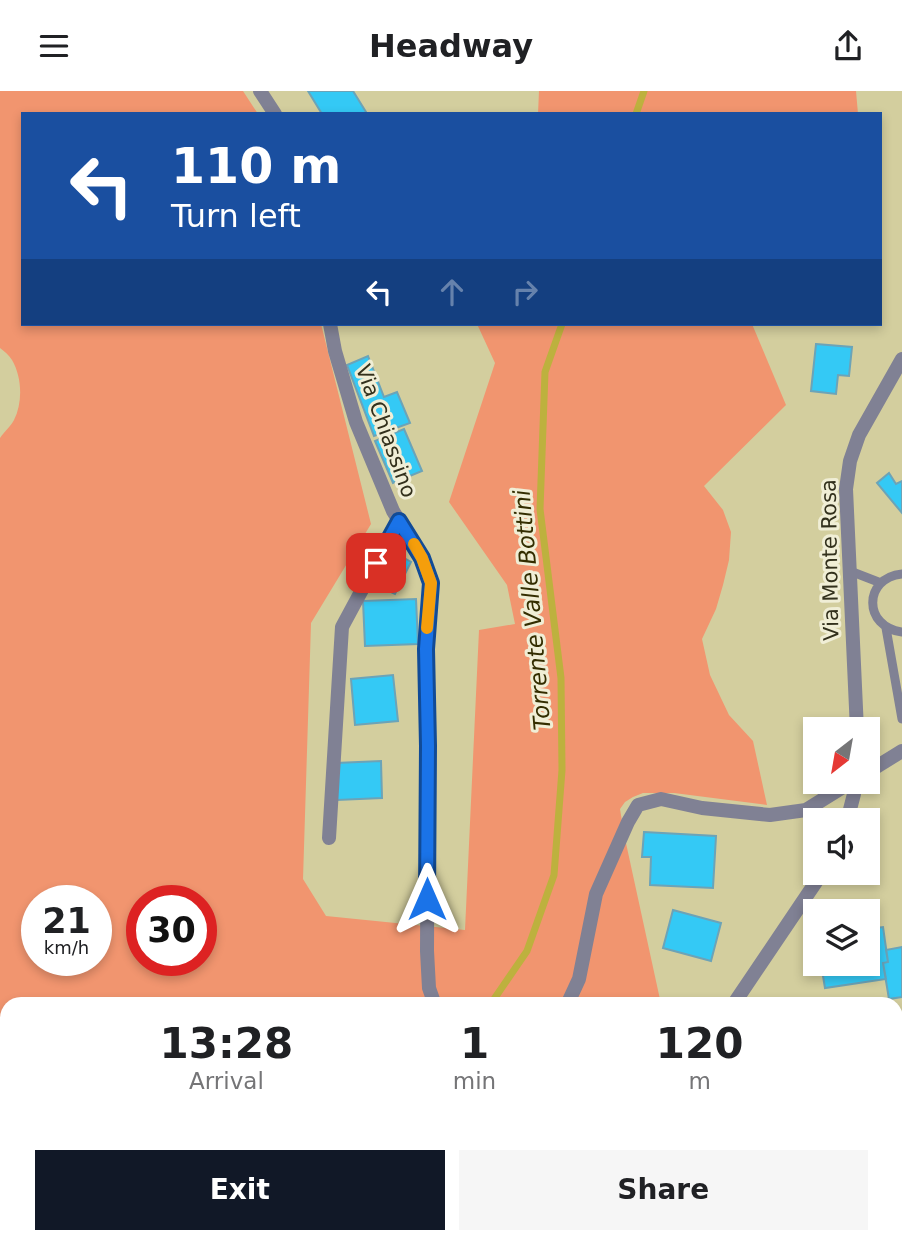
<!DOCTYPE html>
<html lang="en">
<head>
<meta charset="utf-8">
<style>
	body { margin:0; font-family:"DejaVu Sans",sans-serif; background:#f6f6f6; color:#202124; height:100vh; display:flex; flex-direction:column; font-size:26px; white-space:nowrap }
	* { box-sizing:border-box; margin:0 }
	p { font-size:23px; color:#757577 }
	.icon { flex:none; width:38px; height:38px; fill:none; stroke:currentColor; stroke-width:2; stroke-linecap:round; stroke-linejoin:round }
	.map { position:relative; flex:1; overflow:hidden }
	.panel { position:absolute; left:0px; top:906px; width:903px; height:247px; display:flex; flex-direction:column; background:#fff; border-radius:21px 21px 0 0; box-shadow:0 4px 10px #0003 }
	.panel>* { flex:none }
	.hud { position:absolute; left:21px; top:21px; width:861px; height:214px; border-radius:0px; box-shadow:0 4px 10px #0003; background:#1a4fa0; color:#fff; overflow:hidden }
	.needle { width:46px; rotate:211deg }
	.controls { position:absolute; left:803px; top:626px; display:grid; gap:14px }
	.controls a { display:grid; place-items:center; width:77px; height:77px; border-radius:0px; background:#fff; box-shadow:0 4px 10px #0003; font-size:35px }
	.speed { position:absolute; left:21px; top:794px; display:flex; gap:14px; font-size:35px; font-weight:700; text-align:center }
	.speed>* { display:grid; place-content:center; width:91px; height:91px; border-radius:50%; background:#fff; box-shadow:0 4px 10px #0003; line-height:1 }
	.speed small { font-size:18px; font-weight:400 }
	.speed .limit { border:10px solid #d22; background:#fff; color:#111 }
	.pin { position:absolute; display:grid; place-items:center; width:60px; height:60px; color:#fff; margin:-30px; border-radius:14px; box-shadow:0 4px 10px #0006 }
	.me { position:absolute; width:77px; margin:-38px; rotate:0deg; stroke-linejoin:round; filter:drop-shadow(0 0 5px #0008) }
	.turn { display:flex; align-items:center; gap:24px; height:147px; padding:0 35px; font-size:32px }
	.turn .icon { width:91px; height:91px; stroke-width:2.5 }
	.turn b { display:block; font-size:49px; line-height:60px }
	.lanes { display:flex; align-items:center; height:66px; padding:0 35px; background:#0003; justify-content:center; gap:35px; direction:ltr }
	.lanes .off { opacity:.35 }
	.eta { display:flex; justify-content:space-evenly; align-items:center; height:119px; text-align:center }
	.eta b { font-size:42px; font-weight:800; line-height:49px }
	.cta { display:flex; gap:14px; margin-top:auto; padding:14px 35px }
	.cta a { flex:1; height:80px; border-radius:0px; background:#111827; color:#fff; font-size:28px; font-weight:800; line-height:80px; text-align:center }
	.cta a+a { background:#f6f6f6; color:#202124 }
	header { display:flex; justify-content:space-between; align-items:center; height:91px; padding:0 35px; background:#fff; font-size:32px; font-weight:800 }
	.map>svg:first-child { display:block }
	.green { fill:#f1956f; fill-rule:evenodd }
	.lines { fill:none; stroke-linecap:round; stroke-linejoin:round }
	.stream { stroke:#bdb13e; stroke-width:7 }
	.building { fill:#34c9f5; stroke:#6ca3b7; stroke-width:2 }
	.service { stroke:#808194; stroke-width:9 }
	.minor { stroke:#808194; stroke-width:14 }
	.route-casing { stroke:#114b97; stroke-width:18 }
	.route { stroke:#1a73e8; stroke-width:12 }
	.slow { stroke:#f59e0b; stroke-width:12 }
	.labels { text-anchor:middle; stroke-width:6; stroke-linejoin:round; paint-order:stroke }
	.street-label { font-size:21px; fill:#32301c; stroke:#f0eed6 }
	.water-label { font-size:23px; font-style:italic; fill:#332d00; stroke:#f0eed6 }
</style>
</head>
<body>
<header><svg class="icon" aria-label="menu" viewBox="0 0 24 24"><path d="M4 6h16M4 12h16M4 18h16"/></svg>Headway<svg class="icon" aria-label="share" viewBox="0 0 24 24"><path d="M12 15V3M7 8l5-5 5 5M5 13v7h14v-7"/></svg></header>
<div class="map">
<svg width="902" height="1152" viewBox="0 0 902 1152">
	<rect width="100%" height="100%" fill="#d3ce9e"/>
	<path class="green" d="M0,0H243L258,23H23V233H321L371,433L311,532L303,788L326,825L465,839L479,539L515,533L507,494L449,411L495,272L477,233H752L786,314L704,395L723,419L731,441L729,469L723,494L716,518L702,548L710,584L729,624L753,650L767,714L674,702H643L633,706L625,711L620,718L624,743L661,913L7,914V1146H473L468,1152H0V347C4,341 11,335 14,329C23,311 22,286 12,269C9,264 4,260 0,257ZM37,810H96V870H37ZM142,810H201V870H142Z
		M539,0H856L858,23H538Z"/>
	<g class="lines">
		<path class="stream" d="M636,23L644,0
			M490,914L527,860L554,784L562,679L561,587L540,418L545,281L562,233
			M30,1152L34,1146"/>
	</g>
	<path class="building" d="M308,0H353L366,21L363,23H322Z
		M816,253L852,256L849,285L838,284L836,303L811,300Z
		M368,265L384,306L397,301L410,332L374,345L347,274Z
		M404,338L422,380L393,392L375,350Z
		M889,382L896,393L902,390V422L877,392Z
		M395,462L411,471L395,503L378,495Z
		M416,508L418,553L365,555L363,510Z
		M393,584L398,630L355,634L351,588Z
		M381,670L382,707L337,709L336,672Z
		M644,741L716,745L713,797L650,794L651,766H642Z
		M673,819L721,832L711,870L663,857Z
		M883,836L888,871L883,872L886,888L825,897L821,873H868V838Z
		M902,856V906L889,908L883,872L888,871L886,859Z
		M896,1005H902V1030H896Z
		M708,1146H764L765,1150L754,1152H713L712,1151H709Z"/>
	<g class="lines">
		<path class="service" d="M850,480L881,492
			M902,483C863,487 863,536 902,541
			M886,537L902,628
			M896,1034L902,1035"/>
		<path class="minor" d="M260,0L275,23
			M330,233L335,260L356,331L393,420L422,467L431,492L426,558L428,655L427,860L429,897L435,914
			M857,639L846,398L850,370L859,344L902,268
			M868,681L902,660
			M847,730L854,703L855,691
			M329,747L342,536L399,430
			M567,914L579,888L596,803L628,731L638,714L661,708L702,717L770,724L806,719L851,691
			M733,914L822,782
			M896,967L902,966
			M562,1152L567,1146"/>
	</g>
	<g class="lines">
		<g class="route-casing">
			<path id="route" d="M376,472L399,430L422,467L431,492L426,558L428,655L427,808"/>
		</g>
		<use href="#route" class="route"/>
		<path class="slow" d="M414,453L422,467L431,492L427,537"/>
	</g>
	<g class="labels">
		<g class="street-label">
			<text transform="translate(386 340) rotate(70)" y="7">Via Chiassino</text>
			<text transform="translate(830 469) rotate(-91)" y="7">Via Monte Rosa</text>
		</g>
		<g class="water-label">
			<text transform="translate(532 519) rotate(-95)" y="8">Torrente Valle Bottini</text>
		</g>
	</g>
</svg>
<div class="controls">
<a><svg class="needle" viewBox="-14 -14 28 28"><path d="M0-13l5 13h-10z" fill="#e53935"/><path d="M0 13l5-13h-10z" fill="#757577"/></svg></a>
<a><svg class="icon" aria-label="sound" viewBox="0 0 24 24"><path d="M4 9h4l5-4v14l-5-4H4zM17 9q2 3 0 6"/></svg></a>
<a><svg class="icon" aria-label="layers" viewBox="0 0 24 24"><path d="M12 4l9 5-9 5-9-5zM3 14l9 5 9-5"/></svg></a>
</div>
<div class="speed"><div>21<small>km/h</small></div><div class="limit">30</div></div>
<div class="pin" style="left:376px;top:472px;background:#d93025"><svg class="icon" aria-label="arrive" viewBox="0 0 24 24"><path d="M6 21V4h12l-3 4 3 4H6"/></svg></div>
<svg class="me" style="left:427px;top:808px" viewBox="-20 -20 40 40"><path d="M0-17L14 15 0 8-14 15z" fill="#1a73e8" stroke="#fff" stroke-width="4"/></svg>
<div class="hud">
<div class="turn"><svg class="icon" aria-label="left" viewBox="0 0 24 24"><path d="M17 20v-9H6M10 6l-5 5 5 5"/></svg><div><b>110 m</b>Turn left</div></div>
<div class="lanes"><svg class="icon" aria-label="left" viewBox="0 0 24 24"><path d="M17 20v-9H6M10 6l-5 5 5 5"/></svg><svg class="icon off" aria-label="ahead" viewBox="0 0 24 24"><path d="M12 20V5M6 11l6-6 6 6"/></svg><svg class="icon off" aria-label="right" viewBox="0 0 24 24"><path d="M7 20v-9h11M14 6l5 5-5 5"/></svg></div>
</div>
<section class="panel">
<div class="eta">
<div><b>13:28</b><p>Arrival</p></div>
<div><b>1</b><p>min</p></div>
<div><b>120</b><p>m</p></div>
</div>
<div class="cta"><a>Exit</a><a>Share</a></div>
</section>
</div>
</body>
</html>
